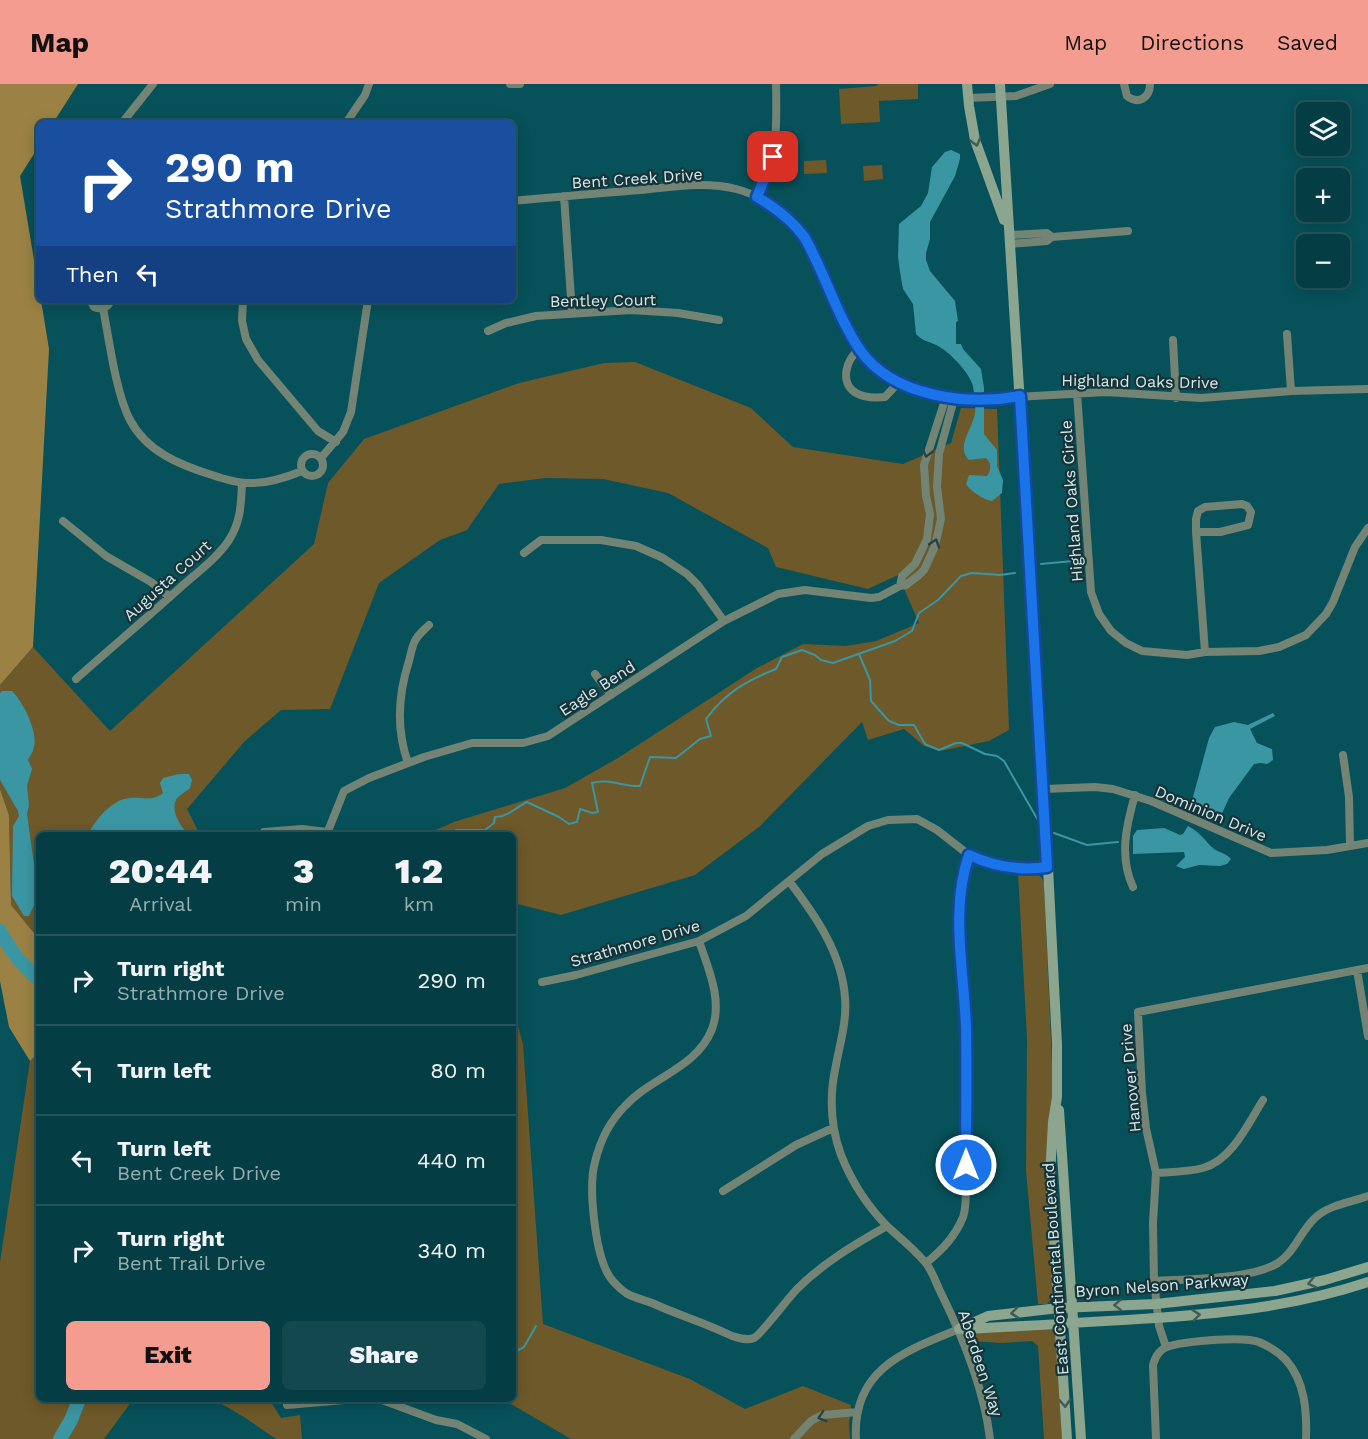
<!DOCTYPE html>
<html lang="en">
<head>
<meta charset="utf-8">
<style>
	body { margin:0; font-family:"Work Sans",sans-serif; background:#13484f; color:#f1f3f6; height:100vh; display:flex; flex-direction:column; font-size:22px; white-space:nowrap }
	* { box-sizing:border-box; margin:0 }
	p { font-size:20px; color:#97aeb2 }
	.icon { flex:none; width:33px; height:33px; fill:none; stroke:currentColor; stroke-width:2; stroke-linecap:round; stroke-linejoin:round }
	.map { position:relative; flex:1; overflow:hidden }
	.side { position:absolute; left:36px; top:748px; width:480px; height:570px; display:flex; flex-direction:column; background:#053d44; border-radius:9px; box-shadow:0 3px 15px #0003,0 0 0 2px #26565d }
	.side>* { flex:none }
	.banner { position:absolute; left:36px; top:36px; width:480px; height:183px; border-radius:9px; box-shadow:0 3px 15px #0003,0 0 0 2px #26565d; background:#1a4fa0; color:#fff; overflow:hidden }
	.fabs { position:absolute; left:1296px; top:18px; display:grid; gap:12px }
	.fabs a { display:grid; place-items:center; width:54px; height:54px; border-radius:9px; background:#053d44; box-shadow:0 3px 15px #0003,0 0 0 2px #26565d; font-size:30px }
	.pin { position:absolute; display:grid; place-items:center; width:51px; height:51px; color:#fff; margin:-26px; border-radius:12px; box-shadow:0 3px 9px #0006 }
	.me { position:absolute; width:66px; margin:-33px; rotate:0deg; stroke-linejoin:round; filter:drop-shadow(0 0 4px #0008) }
	.turn { display:flex; align-items:center; gap:21px; height:126px; padding:0 30px; font-size:27px }
	.turn .icon { width:78px; height:78px; stroke-width:2.5 }
	.turn b { display:block; font-size:42px; line-height:51px }
	.then { display:flex; align-items:center; height:57px; padding:0 30px; background:#0003; gap:12px; font-size:22px }
	.eta { display:flex; justify-content:space-evenly; align-items:center; height:102px; text-align:center }
	.eta b { font-size:36px; font-weight:800; line-height:42px }
	.button { display:flex; gap:12px; margin-top:auto; padding:12px 30px }
	.button a { flex:1; height:69px; border-radius:9px; background:#f59c91; color:#111; font-size:24px; font-weight:800; line-height:69px; text-align:center }
	.button a+a { background:#13484f; color:#f1f3f6 }
	ul { padding:0; list-style:none }
	li { display:flex; align-items:center; gap:18px; height:90px; padding:0 30px; border-top:2px solid #26565d }
	li div { flex:1 }
	li b { display:block; font-size:22px }
	li em { font-style:normal }
	header { display:flex; align-items:center; gap:36px; box-sizing:border-box; height:84px; padding:0 30px; background:#f59c91; color:#111 }
	header strong { font-size:28px }
	nav { display:flex; gap:33px; margin-inline-start:auto; font-size:21px }
	.map>svg:first-child { display:block }
	.green { fill:#6d5929 }
	.forest { fill:#9b8244 }
	.water { fill:#3b96a3 }
	.lines { fill:none; stroke-linecap:round; stroke-linejoin:round }
	.stream { stroke:#3b96a3; stroke-width:2 }
	.river { stroke:#3b96a3; stroke-width:14 }
	.street { stroke:#738475; stroke-width:8 }
	.secondary { stroke:#8ba58e; stroke-width:10 }
	.oneway { stroke:#405a55 }
	.oneway2 { stroke:#2a4243 }
	.route-casing { stroke:#114b97; stroke-width:15 }
	.route { stroke:#1a73e8; stroke-width:10 }
	.labels { text-anchor:middle; stroke-width:4.5; stroke-linejoin:round; paint-order:stroke }
	.street-label { font-size:16px; fill:#ceedf2; stroke:#183236 }
</style>
</head>
<body>
<header>
<strong>Map</strong>
<nav><a>Map</a><a>Directions</a><a>Saved</a></nav>
</header>
<div class="map">
<svg width="1368" height="1355" viewBox="0 0 1368 1355">
	<rect width="100%" height="100%" fill="#07515a"/>
	<path class="green" d="M878,0H918V15L879,17L880,38L841,40L839,5L877,2Z
		M826,76L827,89L804,90V77Z
		M882,81L883,95L864,97L863,82Z
		M635,278L751,324L793,363L903,380L951,359L961,324L997,325L1009,646L989,657L940,667L924,662L904,645L868,656L862,638L759,743L695,791L561,831L513,819V752L424,751L454,738L565,704L618,674L757,584L803,560L846,562L876,557L919,539L898,491L868,505L776,483L768,464L668,409L603,395L545,394L499,400L467,446L440,456L379,499L330,625L281,626L244,658L187,725L200,751L39,752V855L11,821L9,731L0,705V601L33,563L110,647L314,460L328,399L364,355L519,299L604,279Z
		M1018,789H1037L1042,794L1044,800L1053,1001L1054,1211L1047,1220H1038L1026,1087L1027,955Z
		M513,925L523,960L543,1240L690,1295L745,1325L803,1302L851,1321L849,1340L850,1355H571L504,1316H513Z
		M39,968V1316H139L132,1317L104,1355H0V1178L30,977Z
		M1052,1244L1056,1251L1062,1355H1044L1038,1262L1032,1257L1003,1259L970,1257L967,1254L972,1247Z
		M215,1316H263L271,1318L281,1334L300,1331L302,1355H276L244,1333Z"/>
	<path class="forest" d="M0,0H78L53,39H39V62L20,92L39,206V216H41L49,265L33,563L0,601Z
		M0,705L9,731L11,821L39,855V968L30,977L9,943L0,897Z"/>
	<path class="water" d="M951,66L960,70V75L955,92L930,138V155L926,169V176L930,187L955,217L958,237L956,238V260H961L963,265L981,285L984,304V350L997,366V382L1003,396L1002,409L992,417C984,416 970,407 966,400L969,391L987,392C991,387 992,379 986,374L969,376C955,363 973,344 975,329C976,321 974,310 973,302C969,288 949,267 936,261C928,257 922,257 916,250L913,220L903,205L900,188L898,172L899,140L921,122L928,109L932,83L945,68Z
		M2,607H12C23,618 38,647 34,663C33,668 30,672 28,676L32,685L27,702L29,721L27,730L36,795L35,819L29,832H24L12,812L13,742L19,732L18,727L0,696V609Z
		M1273,629L1275,632L1250,645L1257,659L1272,665L1273,676L1267,680L1261,679L1254,680L1229,714L1219,736L1190,724L1209,654L1215,643L1234,638L1248,641Z
		M179,690H189L192,696L190,704C187,707 181,710 178,713C168,725 181,742 188,751H88C94,737 112,715 130,714C142,713 152,718 163,709L160,699L163,694Z
		M1188,742C1200,748 1205,757 1214,765C1220,769 1226,769 1231,775L1227,780L1220,782L1199,781L1184,785L1176,782L1185,773L1184,768L1133,770V752L1137,746L1164,744L1180,751L1183,750Z"/>
	<g class="lines">
		<path class="stream" d="M1041,480L1073,477
			M859,570L870,596L871,617L889,637L899,641H914L925,660L939,666L956,659H962L985,670L997,672L1004,677L1039,738
			M1054,749L1087,761L1118,758
			M455,752L456,746H485L494,739L495,733C508,733 516,723 527,718L559,733L569,740L577,738L580,725L592,729L598,728L592,699C609,694 623,703 640,702L650,673L676,674L700,655L711,652L706,635C726,608 746,597 776,585L782,573L802,566L815,571L821,576L833,579L895,557L912,547L919,529L938,516L961,492L972,489L1000,491L1015,489
			M513,1269L524,1263L536,1242"/>
		<path class="river" d="M0,847C10,867 21,881 39,896
			M60,1355L71,1336L79,1316"/>
		<path class="street" d="M510,0H520
			M1124,0L1127,12C1138,21 1150,14 1150,0
			M968,14L1016,12L1050,0
			M122,39L153,0
			M346,39L365,11L369,0
			M564,112L572,229
			M757,113C778,68 777,48 776,0
			M513,117C556,113 598,109 641,106C672,103 705,97 736,105C764,112 788,131 805,154L851,250L865,272L893,294L926,309L962,316L1106,308L1201,314L1291,307L1368,305
			M1010,151L1047,149L1052,153
			M1010,160L1047,157L1052,153L1128,147
			M90,216L94,223C101,226 108,224 111,216
			M243,216L242,237L246,255L258,276L318,347L336,358
			M103,224C109,255 116,310 130,336C147,368 180,381 212,391C224,395 236,399 248,399C267,400 285,394 302,387
			M488,247L506,239L536,232L631,226L678,229L719,236
			M1287,250L1291,307
			M1173,256L1176,314
			M860,265C846,275 839,299 856,309C865,314 875,314 885,313L900,297
			M1077,309L1091,508L1099,530L1111,547L1126,559L1142,567L1187,571L1205,568L1259,567L1279,563L1306,551L1326,530L1333,518L1355,463L1368,444
			M301 381a11 11 0 1 1 22 0a11 11 0 1 1-22 0Z
			M321,374L343,348L351,328L368,216
			M1242,420L1247,422L1251,428L1248,441L1220,448H1196V435L1198,427L1205,423Z
			M63,437L106,472L151,498L170,513
			M1196,448L1205,568
			M524,469L541,456H601L636,462L663,474L687,490L698,501L724,537
			M900,502L902,492L915,480L927,455L930,430L926,412L924,381L946,313
			M595,590L611,611
			M76,595C112,563 148,533 183,501C199,487 218,473 229,456C241,438 241,419 242,399
			M1343,671L1349,713L1350,762
			M408,679C396,645 398,611 409,577C411,570 412,561 416,555C419,550 425,545 429,541
			M1044,705L1095,703L1113,705L1151,717L1271,769L1327,766L1368,759
			M264,748L302,745L327,748
			M326,752L344,707L369,694L424,673L472,659H523L548,652L724,537L778,510L805,506L871,514L879,513L900,502L906,501L919,491L924,486L935,462L941,435L937,403L939,370L954,315
			M789,797C815,831 842,869 845,914C847,937 840,959 836,981C829,1012 830,1041 841,1071C851,1096 868,1123 888,1143C900,1154 913,1164 924,1177C931,1184 935,1196 939,1205C962,1251 984,1303 990,1355
			M1133,803C1119,773 1126,742 1135,711
			M699,857C708,884 723,916 712,945C697,984 651,993 625,1022C610,1037 600,1057 595,1078C588,1102 595,1167 608,1190C611,1196 620,1205 626,1209C634,1214 644,1216 652,1219C678,1231 706,1239 732,1252C739,1254 747,1257 754,1254C761,1251 788,1214 797,1205C823,1179 855,1160 887,1142
			M1357,886L1368,952
			M542,898L576,891L699,857L746,832L822,770L868,742L888,736L917,735L937,746L969,771L986,778L1016,785L1047,783
			M1156,1089C1171,1088 1188,1088 1203,1084C1232,1076 1248,1040 1263,1016
			M723,1107L796,1061L833,1044
			M926,1179C942,1166 955,1153 963,1133C968,1121 966,1076 966,1061C966,1021 967,982 966,942C963,887 950,823 969,771
			M1154,1197C1187,1195 1250,1196 1278,1179C1295,1168 1301,1146 1316,1133C1329,1121 1352,1118 1368,1112
			M1166,1263L1159,1242L1154,1197L1153,1139L1156,1089L1146,1044L1142,1009L1138,928L1368,884
			M382,1316L436,1336L457,1340L486,1355
			M287,1321L344,1316
			M794,1355L811,1337L822,1331L858,1328
			M856,1355C852,1285 905,1267 959,1245
			M1156,1355L1153,1281C1155,1274 1157,1269 1163,1265C1175,1257 1244,1252 1259,1258C1268,1262 1279,1268 1286,1276C1305,1297 1307,1328 1306,1355"/>
		<path class="secondary" d="M967,0L969,22L975,56L1004,136
			M1000,0L1044,705L1057,960V1013L1053,1038L1050,1092L1067,1355
			M1059,1026L1081,1355
			M959,1245L988,1232L1059,1224L1156,1220L1275,1207L1325,1196L1368,1183
			M964,1245C1029,1242 1092,1238 1156,1234C1227,1229 1300,1221 1368,1198"/>
	</g>
	<defs><path id="oneway-chevron" d="M-2-3.5L2.5 0L-2 3.5" fill="none" stroke-width="1.6" stroke-linecap="round" stroke-linejoin="round" transform="scale(1.5)"/></defs>
	<g class="oneway">
		<use href="#oneway-chevron" transform="translate(976 58) rotate(75)"/>
		<use href="#oneway-chevron" transform="translate(1312 1199) rotate(167)"/>
		<use href="#oneway-chevron" transform="translate(1118 1221) rotate(178)"/>
		<use href="#oneway-chevron" transform="translate(1015 1229) rotate(174)"/>
		<use href="#oneway-chevron" transform="translate(1196 1231) rotate(-6)"/>
		<use href="#oneway-chevron" transform="translate(1065 1319) rotate(87)"/>
	</g>
	<g class="oneway2">
		<use href="#oneway-chevron" transform="translate(927 369) rotate(105)"/>
		<use href="#oneway-chevron" transform="translate(935 459) rotate(-72)"/>
		<use href="#oneway-chevron" transform="translate(822 1333) rotate(162)"/>
	</g>
	<g class="lines">
		<g class="route-casing">
			<path id="route" d="M773,73L757,113C776,124 792,136 805,154C825,190 837,232 860,266C893,313 968,322 1020,312L1047,783C1019,787 995,783 969,771C950,825 964,887 966,943C967,989 966,1035 966,1081"/>
		</g>
		<use href="#route" class="route"/>
	</g>
	<g class="labels">
		<g class="street-label">
			<text transform="translate(637 94) rotate(-4)" y="6">Bent Creek Drive</text>
			<text transform="translate(603 216) rotate(-1)" y="6">Bentley Court</text>
			<text transform="translate(1140 297) rotate(1)" y="6">Highland Oaks Drive</text>
			<text transform="translate(1071 417) rotate(-94)" y="6">Highland Oaks Circle</text>
			<text transform="translate(167 496) rotate(-42)" y="6">Augusta Court</text>
			<text transform="translate(597 604) rotate(-33)" y="6">Eagle Bend</text>
			<text transform="translate(1211 729) rotate(23)" y="6">Dominion Drive</text>
			<text transform="translate(635 859) rotate(-16)" y="6">Strathmore Drive</text>
			<text transform="translate(1130 994) rotate(-95)" y="6">Hanover Drive</text>
			<text transform="translate(1055 1185) rotate(-94)" y="6">East Continental Boulevard</text>
			<text transform="translate(1162 1201) rotate(-4)" y="6">Byron Nelson Parkway</text>
			<text transform="translate(981 1279) rotate(72)" y="6">Aberdeen Way</text>
		</g>
	</g>
</svg>
<div class="fabs">
<a><svg class="icon" aria-label="layers" viewBox="0 0 24 24"><path d="M12 4l9 5-9 5-9-5zM3 14l9 5 9-5"/></svg></a>
<a>+</a>
<a>−</a>
</div>
<div class="pin" style="left:773px;top:73px;background:#d93025"><svg class="icon" aria-label="arrive" viewBox="0 0 24 24"><path d="M6 21V4h12l-3 4 3 4H6"/></svg></div>
<svg class="me" style="left:966px;top:1081px" viewBox="-20 -20 40 40"><circle r="17" fill="#1a73e8" stroke="#fff" stroke-width="3"/><path d="M0-11L8 9 0 5-8 9z" fill="#fff"/></svg>
<div class="banner">
<div class="turn"><svg class="icon" aria-label="right" viewBox="0 0 24 24"><path d="M7 20v-9h11M14 6l5 5-5 5"/></svg><div><b>290 m</b>Strathmore Drive</div></div>
<div class="then">Then<svg class="icon" aria-label="left" viewBox="0 0 24 24"><path d="M17 20v-9H6M10 6l-5 5 5 5"/></svg></div>
</div>
<section class="side">
<div class="eta">
<div><b>20:44</b><p>Arrival</p></div>
<div><b>3</b><p>min</p></div>
<div><b>1.2</b><p>km</p></div>
</div>
<ul>
<li><svg class="icon" aria-label="right" viewBox="0 0 24 24"><path d="M7 20v-9h11M14 6l5 5-5 5"/></svg><div><b>Turn right</b><p>Strathmore Drive</p></div><em>290 m</em></li>
<li><svg class="icon" aria-label="left" viewBox="0 0 24 24"><path d="M17 20v-9H6M10 6l-5 5 5 5"/></svg><div><b>Turn left</b></div><em>80 m</em></li>
<li><svg class="icon" aria-label="left" viewBox="0 0 24 24"><path d="M17 20v-9H6M10 6l-5 5 5 5"/></svg><div><b>Turn left</b><p>Bent Creek Drive</p></div><em>440 m</em></li>
<li><svg class="icon" aria-label="right" viewBox="0 0 24 24"><path d="M7 20v-9h11M14 6l5 5-5 5"/></svg><div><b>Turn right</b><p>Bent Trail Drive</p></div><em>340 m</em></li>
</ul>
<div class="button"><a>Exit</a><a>Share</a></div>
</section>
</div>
</body>
</html>
